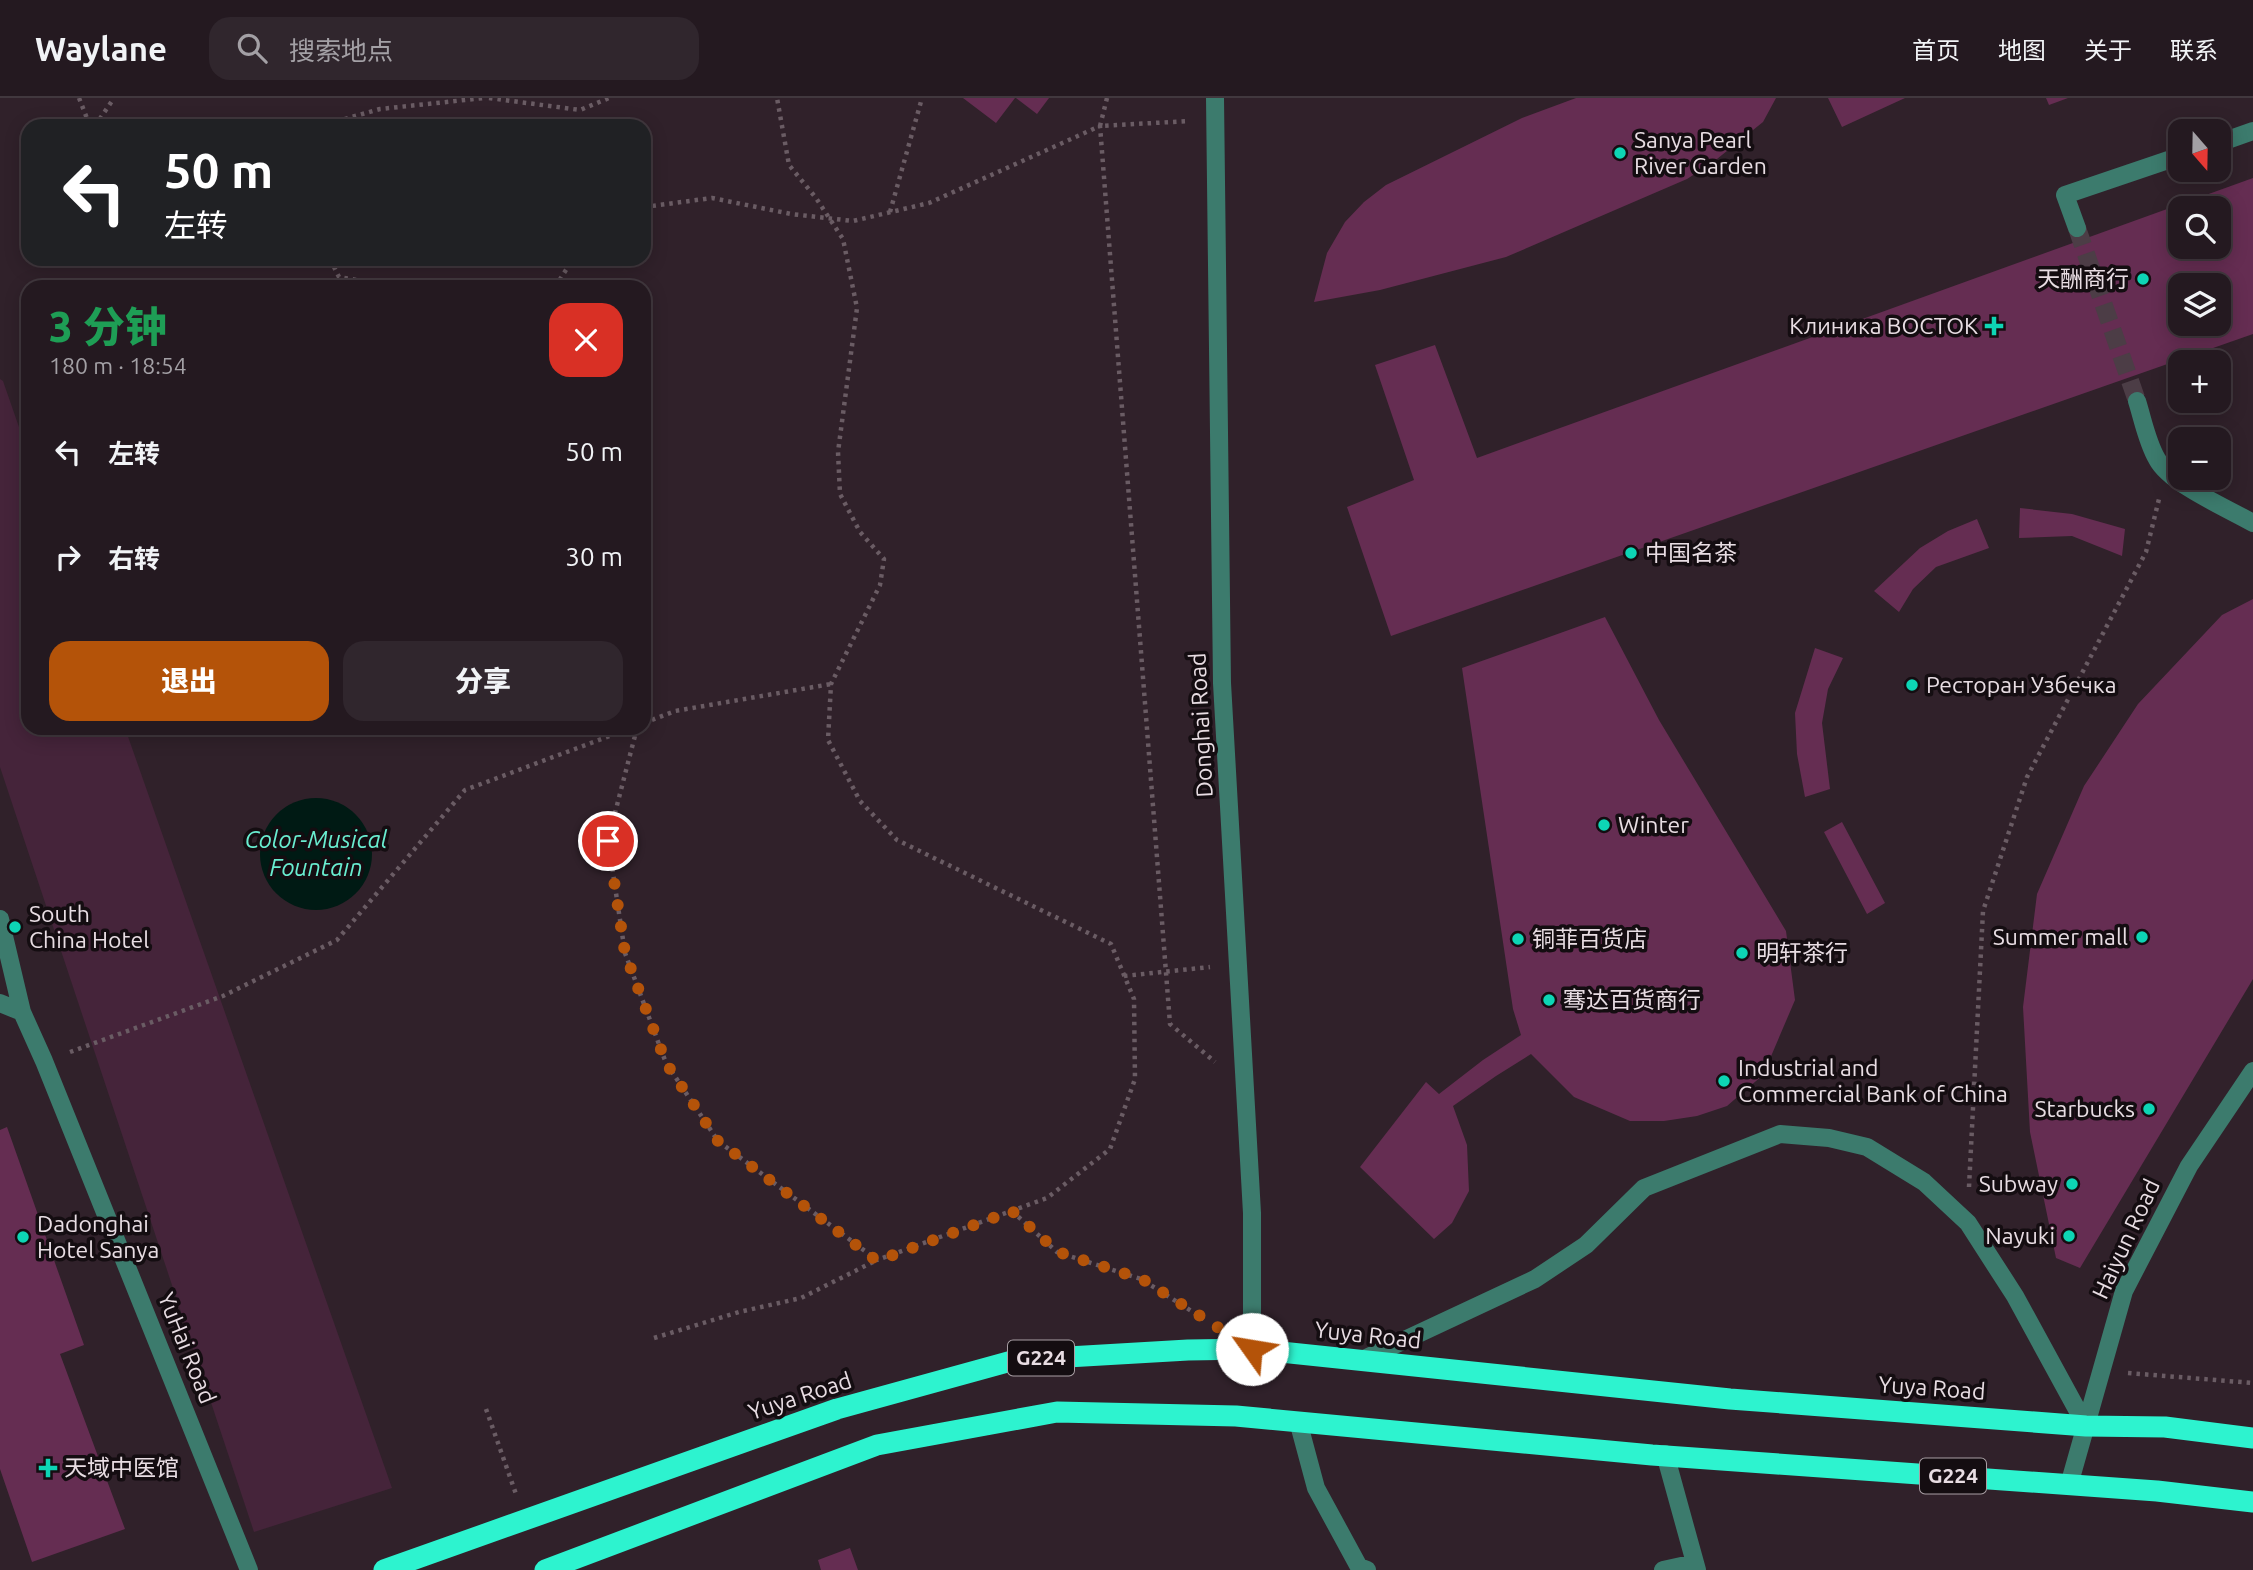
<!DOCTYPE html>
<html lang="zh">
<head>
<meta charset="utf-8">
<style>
	body { margin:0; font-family:Ubuntu,"Noto Sans SC",sans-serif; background:#30262d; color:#f1f3f6; height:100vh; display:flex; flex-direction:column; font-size:26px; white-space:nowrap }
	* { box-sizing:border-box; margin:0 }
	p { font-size:23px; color:#a3a0a5 }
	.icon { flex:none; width:38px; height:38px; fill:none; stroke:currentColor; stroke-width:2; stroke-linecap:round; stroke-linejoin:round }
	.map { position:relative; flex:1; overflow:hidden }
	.side { position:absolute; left:21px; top:182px; width:630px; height:455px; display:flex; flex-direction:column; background:#241920; border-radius:21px; box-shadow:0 4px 18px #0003,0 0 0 2px #41383e }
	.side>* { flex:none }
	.hud { position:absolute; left:21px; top:21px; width:630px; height:147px; border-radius:21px; box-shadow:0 4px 18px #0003,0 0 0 2px #41383e; background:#202124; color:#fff; overflow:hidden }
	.needle { width:46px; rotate:160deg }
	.buttons { position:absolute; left:2168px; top:21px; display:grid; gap:14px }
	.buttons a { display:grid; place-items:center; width:63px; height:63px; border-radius:14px; background:#241920; box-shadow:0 4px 18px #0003,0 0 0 2px #41383e; font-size:35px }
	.pin { position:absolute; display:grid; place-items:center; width:60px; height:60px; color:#fff; margin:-30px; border:4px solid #fff; border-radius:50%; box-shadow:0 2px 7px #0007 }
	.me { position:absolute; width:77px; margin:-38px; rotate:302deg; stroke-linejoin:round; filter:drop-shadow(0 0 5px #0008) }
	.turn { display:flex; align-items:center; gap:24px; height:147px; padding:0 28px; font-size:32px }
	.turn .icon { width:91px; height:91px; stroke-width:2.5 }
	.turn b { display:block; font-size:49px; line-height:60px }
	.round { display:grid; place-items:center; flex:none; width:74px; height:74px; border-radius:21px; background:#30262d }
	.overview { display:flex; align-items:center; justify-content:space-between; height:119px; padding:0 28px }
	h1 { font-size:42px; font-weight:800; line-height:52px; color:#1e9e55 }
	.cta { display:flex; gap:14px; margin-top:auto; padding:14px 28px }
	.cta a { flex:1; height:80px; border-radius:21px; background:#b45309; color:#fff; font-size:28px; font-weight:800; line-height:80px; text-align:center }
	.cta a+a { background:#30262d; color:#f1f3f6 }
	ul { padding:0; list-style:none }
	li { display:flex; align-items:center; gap:21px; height:105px; padding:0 28px }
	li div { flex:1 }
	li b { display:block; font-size:26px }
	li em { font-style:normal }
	header { display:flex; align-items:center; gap:42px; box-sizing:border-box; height:98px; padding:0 35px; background:#241920; border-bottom:2px solid #41383e }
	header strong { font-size:33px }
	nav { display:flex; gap:38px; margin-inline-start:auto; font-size:24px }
	.search { width:490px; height:63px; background:#30262d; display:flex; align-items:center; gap:18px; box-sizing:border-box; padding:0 24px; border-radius:21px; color:#a3a0a5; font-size:26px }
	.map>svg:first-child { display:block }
	.green { fill:#45243a }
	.water { fill:#001a14 }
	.building { fill:#652d52; fill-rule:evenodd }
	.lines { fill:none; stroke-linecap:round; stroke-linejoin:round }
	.minor-tunnel { stroke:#4c3d46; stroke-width:18; stroke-dasharray:18 9; stroke-linecap:butt }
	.path { stroke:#6a5c64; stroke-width:4.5; stroke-dasharray:3.5 5; stroke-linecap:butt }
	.minor { stroke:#3c7b6d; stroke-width:18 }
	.highway { stroke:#2df3cf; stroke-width:21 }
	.route { stroke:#b45309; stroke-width:12; stroke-dasharray:0 21.6 }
	.poi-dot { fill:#0dd5b5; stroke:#140d11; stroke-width:2.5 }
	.labels { text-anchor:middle; stroke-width:7; stroke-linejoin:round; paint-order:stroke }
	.shield { fill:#140d11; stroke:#a89fa4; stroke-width:2 }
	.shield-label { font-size:21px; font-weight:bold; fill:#e8dde3 }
	.poi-label { font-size:23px; fill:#e8dde3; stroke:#140d11; text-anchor:start }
	.street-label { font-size:23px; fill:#e8dde3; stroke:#140d11 }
	.water-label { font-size:24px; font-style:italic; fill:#69edd0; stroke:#140d11 }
</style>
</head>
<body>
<header>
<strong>Waylane</strong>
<div class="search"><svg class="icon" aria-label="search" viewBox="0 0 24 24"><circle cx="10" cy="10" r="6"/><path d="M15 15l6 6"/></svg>搜索地点</div>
<nav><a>首页</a><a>地图</a><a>关于</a><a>联系</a></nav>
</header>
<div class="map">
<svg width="2253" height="1472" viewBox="0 0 2253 1472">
	<rect width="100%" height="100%" fill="#30212a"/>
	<path class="green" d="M0,281L3,283L28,355V630H125L392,1390L254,1434L0,669Z"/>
	<path class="water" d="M260 756a56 56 0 1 1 112 0a56 56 0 1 1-112 0Z"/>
	<path class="building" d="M963,0H1015L996,25Z
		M1016,0H1049L1037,16Z
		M1576,0H1776L1763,24L1712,65L1687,81L1506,159L1380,192L1314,204L1327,155L1345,124L1364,104L1386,87L1522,20Z
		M1828,0H1905L1842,29Z
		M2046,0H2068L2049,7Z
		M2253,80V236L1391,538L1347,409L1414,382L1375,267L1435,247L1477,360ZM2180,110H2219V149H2180ZM2180,187H2219V226H2180Z
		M2020,410L2072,416L2125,431L2122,458L2072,438L2019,440Z
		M1977,421L1989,450L1936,469L1913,491L1899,514L1874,493L1920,450L1948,433Z
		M2253,501V881L2080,1170L2056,1160L2030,1034L2023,909L2037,796L2084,688L2138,606L2222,517Z
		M1605,519L1659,622L1786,833L1795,902L1763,977L1727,1008L1697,1018L1664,1023H1630L1574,999L1531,956L1496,978L1453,1008L1467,1047L1469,1093L1452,1125L1434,1141L1360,1069L1426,984L1439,996L1483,962L1521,937L1513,911L1462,570Z
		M1815,550L1843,560L1828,591L1822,625L1830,691L1805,699L1797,656L1795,615Z
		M1842,724L1885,805L1867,816L1824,734Z
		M7,1029L84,1247L60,1256L125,1431L32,1464L0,1371V1032Z
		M850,1450L858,1472H821L818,1462Z"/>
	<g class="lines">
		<path class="minor-tunnel" d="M2077,130L2137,303"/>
		<path class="path" d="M79,0L90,28
			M489,0L580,12L609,0
			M1107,0L1100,28L1189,23
			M95,28L114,0
			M320,28L380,11L484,0
			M644,109L712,100L791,116L853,123L929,105L1100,28L1170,926L1215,964
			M890,114L922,0
			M330,161L339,179L398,189
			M555,189L573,161
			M644,586L648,597L644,608
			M644,625L675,613L831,586
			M637,630L608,742L625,855L666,965L718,1043L877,1162L1047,1100L1110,1051L1135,981L1134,901L1111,846L897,742L860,703L828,642L831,586L880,487L884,461L860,434L840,396L838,354L857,210L843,141L816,100L789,67L777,0
			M1124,878L1210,869
			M70,954L223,898L337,842L465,692L631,630
			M1969,1089L1983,813L2027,679L2146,454L2159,401
			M1012,1113L1057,1154L1141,1181L1204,1221
			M654,1240L739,1214L801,1200L877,1162
			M2128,1275L2253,1285
			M486,1311L516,1396"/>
		<path class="minor" d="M1215,0L1222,585L1252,1115V1251
			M2219,45L2253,33
			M2077,130L2065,97L2180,58
			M2137,303C2143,322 2147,344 2157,361C2170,386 2227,410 2253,425
			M0,821L22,914
			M0,905L22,914L44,963L249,1472
			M1360,1263L1535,1181L1586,1147L1644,1090L1780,1036L1829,1040L1867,1049L1924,1084L1968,1125L2015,1198L2086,1328
			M1298,1323L1316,1390L1359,1469L1367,1472
			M1665,1356L1697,1472
			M2069,1387L2124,1193L2189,1068L2253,973
			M1663,1472L1695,1465"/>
		<path class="highway" d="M384,1472L837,1311L1015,1262L1188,1252L1252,1251L1730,1301L2086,1328L2165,1329L2253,1340
			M545,1472L877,1347L1057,1314L1236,1318L1652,1357L2157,1393L2253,1404"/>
	</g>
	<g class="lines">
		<path class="route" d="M608,743L625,855L666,965L718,1043L877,1163L1012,1113L1058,1154L1142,1181L1252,1251"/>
	</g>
	<g class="poi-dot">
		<circle cx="1620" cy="55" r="7"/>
		<circle cx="2143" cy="181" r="7"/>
		<path d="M1990.5 217.5h7v7h7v7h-7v7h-7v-7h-7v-7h7z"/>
		<circle cx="1631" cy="455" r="7"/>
		<circle cx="1912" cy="587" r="7"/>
		<circle cx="1604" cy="727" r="7"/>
		<circle cx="15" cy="829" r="7"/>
		<circle cx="2142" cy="839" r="7"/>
		<circle cx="1518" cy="841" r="7"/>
		<circle cx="1742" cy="855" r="7"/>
		<circle cx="1549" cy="902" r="7"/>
		<circle cx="1724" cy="983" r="7"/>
		<circle cx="2149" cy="1011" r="7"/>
		<circle cx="2072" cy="1086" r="7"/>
		<circle cx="2069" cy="1138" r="7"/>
		<circle cx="23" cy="1139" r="7"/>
		<path d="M44.5 1359.5h7v7h7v7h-7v7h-7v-7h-7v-7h7z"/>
	</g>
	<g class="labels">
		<g class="shield">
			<rect x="1008" y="1242.5" width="66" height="35" rx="5"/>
			<rect x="1920" y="1360.5" width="66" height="35" rx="5"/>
		</g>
		<g class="shield-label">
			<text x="1041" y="1267">G224</text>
			<text x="1953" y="1385">G224</text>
		</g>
		<g class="poi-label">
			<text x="1634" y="50">Sanya Pearl<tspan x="1634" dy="26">River Garden</tspan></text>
			<text x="2129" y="189" text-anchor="end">天酬商行</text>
			<text x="1978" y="236" text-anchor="end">Клиника ВОСТОК</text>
			<text x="1645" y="463">中国名茶</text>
			<text x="1926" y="595">Ресторан Узбечка</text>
			<text x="1618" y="735">Winter</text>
			<text x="29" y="824">South<tspan x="29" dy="26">China Hotel</tspan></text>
			<text x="2128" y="847" text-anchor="end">Summer mall</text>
			<text x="1532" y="849">铜菲百货店</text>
			<text x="1756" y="863">明轩茶行</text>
			<text x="1563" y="910">骞达百货商行</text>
			<text x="1738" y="978">Industrial and<tspan x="1738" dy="26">Commercial Bank of China</tspan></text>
			<text x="2135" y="1019" text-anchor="end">Starbucks</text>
			<text x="2058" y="1094" text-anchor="end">Subway</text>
			<text x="37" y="1134">Dadonghai<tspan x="37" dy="26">Hotel Sanya</tspan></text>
			<text x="2055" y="1146" text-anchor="end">Nayuki</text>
			<text x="64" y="1378">天域中医馆</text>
		</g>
		<g class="street-label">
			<text transform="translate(1201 627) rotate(-93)" y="8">Donghai Road</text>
			<text transform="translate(2126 1141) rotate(-65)" y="8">Haiyun Road</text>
			<text transform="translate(1368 1237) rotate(6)" y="8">Yuya Road</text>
			<text transform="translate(187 1250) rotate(68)" y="8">YuHai Road</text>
			<text transform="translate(1932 1290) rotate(4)" y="8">Yuya Road</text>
			<text transform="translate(800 1298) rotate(-18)" y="8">Yuya Road</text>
		</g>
		<g class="water-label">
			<text x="316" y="750">Color-Musical<tspan x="316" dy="28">Fountain</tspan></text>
		</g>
	</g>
</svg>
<div class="buttons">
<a><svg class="needle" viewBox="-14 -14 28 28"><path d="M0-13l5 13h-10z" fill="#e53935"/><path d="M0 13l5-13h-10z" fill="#a3a0a5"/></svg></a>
<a><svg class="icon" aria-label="search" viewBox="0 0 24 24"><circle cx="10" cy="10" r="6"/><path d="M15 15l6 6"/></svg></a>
<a><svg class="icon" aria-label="layers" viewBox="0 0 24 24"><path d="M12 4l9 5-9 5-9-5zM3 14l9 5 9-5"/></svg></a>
<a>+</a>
<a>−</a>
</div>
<div class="pin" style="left:608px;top:743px;background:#d93025"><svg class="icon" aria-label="arrive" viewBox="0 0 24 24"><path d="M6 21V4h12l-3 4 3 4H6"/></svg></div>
<svg class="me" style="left:1252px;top:1251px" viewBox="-20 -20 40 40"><circle r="19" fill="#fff"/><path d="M0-13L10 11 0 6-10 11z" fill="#b45309"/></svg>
<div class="hud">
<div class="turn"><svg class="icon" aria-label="left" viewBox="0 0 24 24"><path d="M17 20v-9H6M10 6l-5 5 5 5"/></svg><div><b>50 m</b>左转</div></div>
</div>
<section class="side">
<div class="overview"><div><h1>3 分钟</h1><p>180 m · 18:54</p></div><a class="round" style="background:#d93025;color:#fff"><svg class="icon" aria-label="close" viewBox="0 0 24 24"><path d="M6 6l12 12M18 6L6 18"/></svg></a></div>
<ul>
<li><svg class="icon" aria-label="left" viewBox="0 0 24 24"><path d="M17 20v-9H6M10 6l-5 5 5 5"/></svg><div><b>左转</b></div><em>50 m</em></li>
<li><svg class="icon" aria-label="right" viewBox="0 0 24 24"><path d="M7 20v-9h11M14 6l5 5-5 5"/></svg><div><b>右转</b></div><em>30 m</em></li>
</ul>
<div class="cta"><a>退出</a><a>分享</a></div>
</section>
</div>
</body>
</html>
